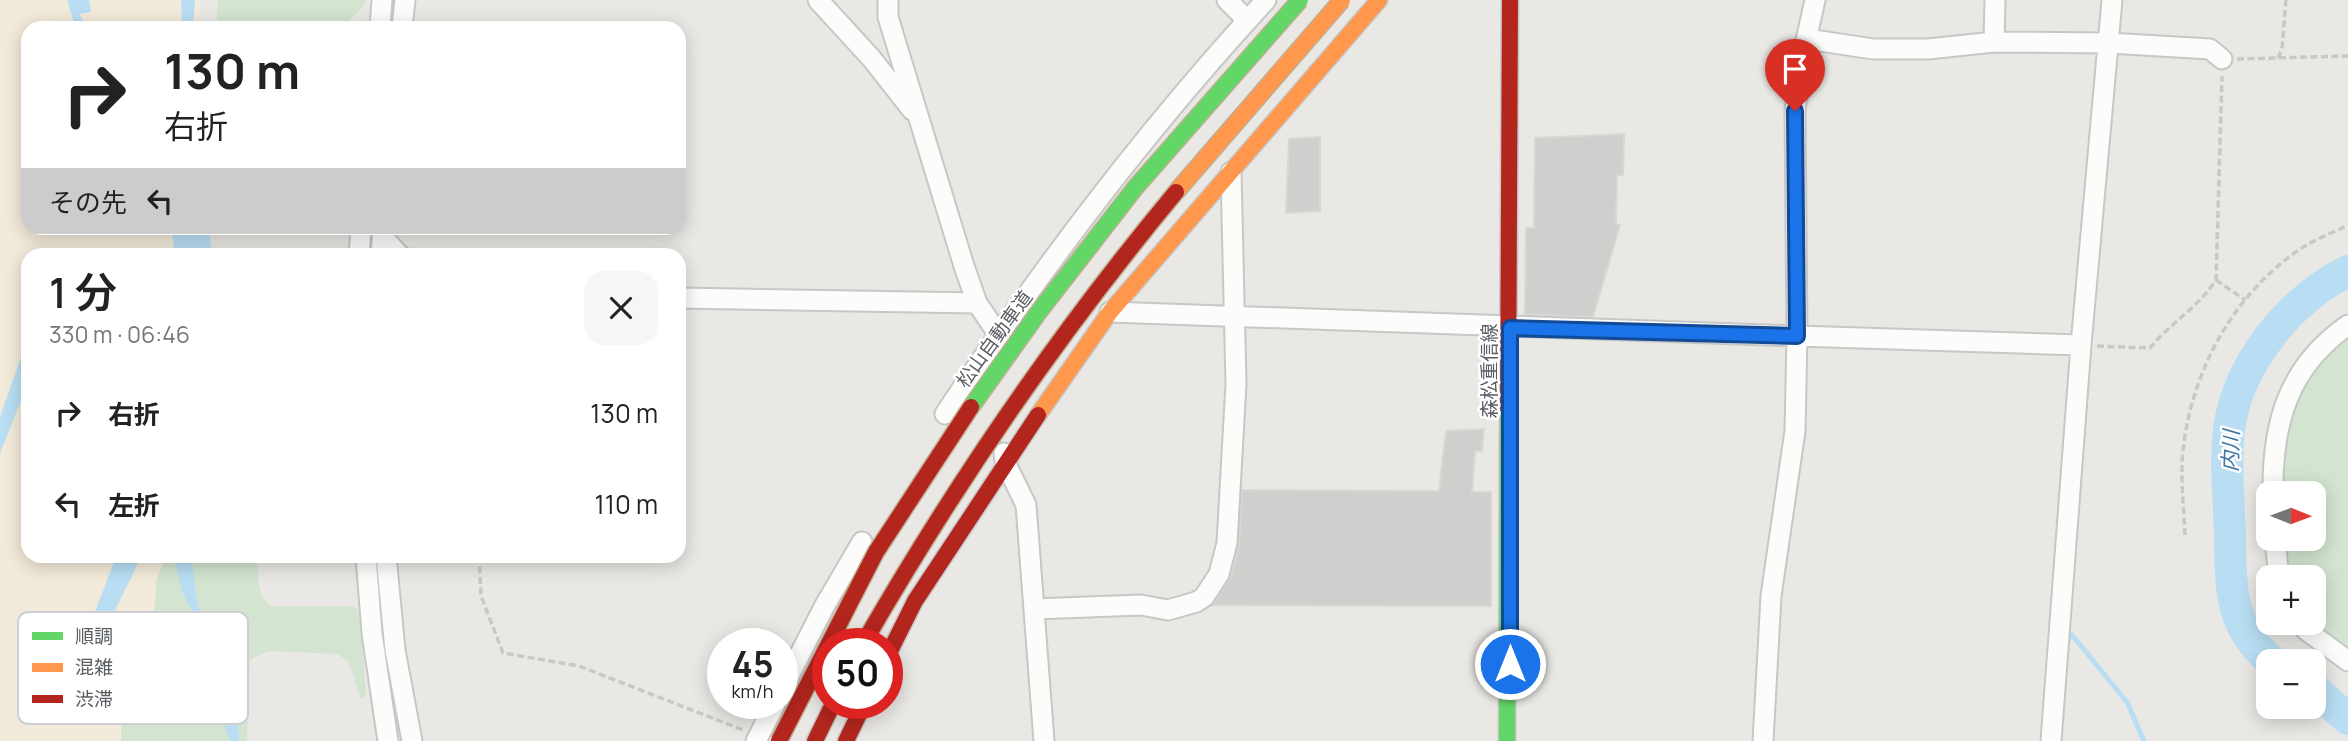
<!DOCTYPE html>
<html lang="ja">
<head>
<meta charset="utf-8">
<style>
	body { margin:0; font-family:Manrope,"Noto Sans JP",sans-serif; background:#f6f6f6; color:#222; height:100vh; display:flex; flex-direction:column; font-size:26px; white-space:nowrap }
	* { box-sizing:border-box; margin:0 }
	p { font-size:23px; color:#767676 }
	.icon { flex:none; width:38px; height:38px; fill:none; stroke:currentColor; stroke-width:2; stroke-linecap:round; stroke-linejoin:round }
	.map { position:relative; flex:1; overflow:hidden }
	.panel { position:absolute; left:21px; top:248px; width:665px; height:315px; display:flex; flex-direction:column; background:#fff; border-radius:21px; box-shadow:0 4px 18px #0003 }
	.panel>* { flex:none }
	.hud { position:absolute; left:21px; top:21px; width:665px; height:214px; border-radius:21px; box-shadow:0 4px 18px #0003; background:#fff; color:#222; overflow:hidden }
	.needle { width:46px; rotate:91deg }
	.tools { position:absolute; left:2256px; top:481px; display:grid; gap:14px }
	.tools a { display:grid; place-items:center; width:70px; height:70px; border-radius:14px; background:#fff; box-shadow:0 4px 18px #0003; font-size:35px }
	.speed { position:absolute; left:707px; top:628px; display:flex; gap:14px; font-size:35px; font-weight:700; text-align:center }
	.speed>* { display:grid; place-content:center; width:91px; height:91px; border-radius:50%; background:#fff; box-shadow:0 4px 18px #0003; line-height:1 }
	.speed small { font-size:18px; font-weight:400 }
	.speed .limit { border:10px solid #d22; background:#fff; color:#111 }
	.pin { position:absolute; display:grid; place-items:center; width:60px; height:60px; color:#fff; margin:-72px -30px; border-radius:50% 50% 50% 0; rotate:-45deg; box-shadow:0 0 7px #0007 }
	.pin .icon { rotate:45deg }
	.me { position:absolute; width:77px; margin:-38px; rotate:0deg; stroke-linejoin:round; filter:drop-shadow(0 0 5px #0008) }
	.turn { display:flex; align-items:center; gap:24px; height:147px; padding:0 28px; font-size:32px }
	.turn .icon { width:91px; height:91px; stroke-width:2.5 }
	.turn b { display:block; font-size:49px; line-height:60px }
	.then { display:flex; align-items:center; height:66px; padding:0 28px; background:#0003; gap:14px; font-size:26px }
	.round { display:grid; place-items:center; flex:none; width:74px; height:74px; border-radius:21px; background:#f6f6f6 }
	.summary { display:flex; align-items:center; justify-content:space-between; height:119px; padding:0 28px }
	h1 { font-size:42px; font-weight:600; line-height:52px }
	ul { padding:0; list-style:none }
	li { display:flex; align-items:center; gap:21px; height:91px; padding:0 28px }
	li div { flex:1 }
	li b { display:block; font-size:26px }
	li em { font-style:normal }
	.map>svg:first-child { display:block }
	.green { fill:#d3e5d0 }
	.sand { fill:#f2eada }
	.water { fill:#b9def3 }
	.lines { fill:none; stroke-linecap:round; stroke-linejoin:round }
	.stream { stroke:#b9def3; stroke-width:5 }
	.river { stroke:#b9def3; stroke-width:32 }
	.building { fill:#d1cfcd; stroke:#d9d7d3; stroke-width:2 }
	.street-casing { stroke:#c6c7c6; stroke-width:23 }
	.fast-casing { stroke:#c6c6c5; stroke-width:19 }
	.slow-casing { stroke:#c6c6c5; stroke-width:19 }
	.jam-casing { stroke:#c6c6c5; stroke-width:19 }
	.path { stroke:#c5c9c7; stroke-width:3.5; stroke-dasharray:7 3.5; stroke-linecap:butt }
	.street { stroke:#fcfcfb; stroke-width:19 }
	.fast { stroke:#63d668; stroke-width:16 }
	.slow { stroke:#ff974d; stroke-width:16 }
	.jam { stroke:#b3261e; stroke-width:16 }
	.fast-bridge-casing { stroke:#bfaf94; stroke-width:19; stroke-linecap:butt }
	.slow-bridge-casing { stroke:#bfaf94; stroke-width:19; stroke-linecap:butt }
	.jam-bridge-casing { stroke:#bfaf94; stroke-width:19; stroke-linecap:butt }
	.fast-bridge { stroke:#63d668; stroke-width:16 }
	.slow-bridge { stroke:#ff974d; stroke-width:16 }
	.jam-bridge { stroke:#b3261e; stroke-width:16 }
	.route-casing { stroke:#114b97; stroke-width:18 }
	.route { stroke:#1a73e8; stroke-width:12 }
	.labels { text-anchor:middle; stroke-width:5; stroke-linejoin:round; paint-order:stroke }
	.street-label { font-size:19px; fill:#5a5e62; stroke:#fff }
	.water-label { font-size:21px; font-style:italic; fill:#4076a2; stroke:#fff }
	.key { fill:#fff; stroke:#cecfd0; stroke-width:2 }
	.key-label { font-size:19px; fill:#5a5e62 }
</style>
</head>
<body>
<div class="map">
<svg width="2348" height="741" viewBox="0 0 2348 741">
	<rect width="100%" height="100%" fill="#eae8e4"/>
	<path class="green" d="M218,0H367C361,13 350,16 344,28H216Z
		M2348,334V653L2309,623H2314V578L2285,577L2280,539H2314V494H2279C2279,458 2282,419 2299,386C2310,366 2331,349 2348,334Z
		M165,557H258C259,575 255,593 271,606H354L360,614L366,695L361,699L349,663L338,654L268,651L250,660L247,741H121V719L154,620L156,582Z"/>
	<path class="sand" d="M0,0H200L198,28H28V228H199L204,255L28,256V556L165,557L156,582L154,620L121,719V741H0Z"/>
	<path class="water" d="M67,0H89L91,12L79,14L88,28H76Z
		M181,0H195L193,28H182Z
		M171,228H209L212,255H175Z
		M28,337V383L0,453V417Z
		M116,557H141L91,660L86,686L88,645L102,622H91Z
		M174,557H192L196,596L204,631L230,660L237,693L239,741H230L219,711L228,696L220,666L203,647L195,617L182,591Z"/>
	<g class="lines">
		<path class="stream" d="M2067,640L2072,635L2127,702L2144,741"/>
		<path class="river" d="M2273,662C2229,628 2231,588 2230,536C2229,501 2225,464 2229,429C2238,363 2290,300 2348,271
			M2314,689L2348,719"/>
	</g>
	<path class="building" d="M1624,134L1623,175H1617L1616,225H1620L1593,317L1525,314L1526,228H1534L1535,138Z
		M1320,137V211L1286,213L1289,139Z
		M1484,429L1482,451H1475L1472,492H1491V606L1213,605L1231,577L1239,546L1242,490L1439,491L1446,431Z"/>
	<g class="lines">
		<g class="street-casing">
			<path id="street" d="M818,0L872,59L912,110
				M888,0V17L964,266L977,303L998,334L999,346
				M1227,0L1247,20
				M380,28L382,0
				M402,28L405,0
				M1807,39L1873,49H1928L1994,42L2109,43L2210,49L2222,59
				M1994,42L1995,0
				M382,236L400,256
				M359,256L361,228
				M381,256L383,228
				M679,298L977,303
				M1110,312L1797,336L1795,111L1801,63L1815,0
				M945,414C1041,269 1148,128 1266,0
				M1004,453L1005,462L1026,505L1044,741
				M2273,494C2272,423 2288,367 2348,325
				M2275,539L2279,578
				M366,556L372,633L388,741
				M386,556L395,650L412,741
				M1034,609L1141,605L1168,610L1196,602L1204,597L1219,574L1227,543L1236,384L1231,172
				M2301,623L2306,630L2348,661
				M782,689L825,605L862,542
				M756,741L775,704
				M1763,741L1771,596L1795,431L1797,336L2081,345
				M2051,741L2081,345L2112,0"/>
		</g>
		<g class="fast-casing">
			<path id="fast" d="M1507,741L1508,408"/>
		</g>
		<g class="slow-casing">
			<path id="slow" d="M1038,415L1110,312L1379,0"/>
		</g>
		<g class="jam-casing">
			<path id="jam" d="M1508,408L1510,0
				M887,657L915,601L1038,415
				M815,741L833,704
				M846,741L864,704"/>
		</g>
		<path class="path" d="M2278,58L2282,49L2286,0
			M2237,59L2348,56
			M2216,280L2245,300
			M2097,346L2150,348C2170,323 2198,308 2216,280L2222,76
			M2185,535C2184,507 2180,477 2183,450C2192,370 2233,295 2300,249C2315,239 2333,233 2348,225
			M479,556L481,596L503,653L579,666L743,730"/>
		<use href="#street" class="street"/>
		<use href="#fast" class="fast"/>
		<use href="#slow" class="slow"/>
		<use href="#jam" class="jam"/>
		<g class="fast-bridge-casing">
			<path id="fast-bridge" d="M971,407L1038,313L1135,188L1300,0"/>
		</g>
		<g class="slow-bridge-casing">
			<path id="slow-bridge" d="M1176,192L1342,0"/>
		</g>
		<g class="jam-bridge-casing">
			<path id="jam-bridge" d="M863,644C955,484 1058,334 1176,192
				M779,741L876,552L971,407"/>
		</g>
		<use href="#fast-bridge" class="fast-bridge"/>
		<use href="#slow-bridge" class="slow-bridge"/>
		<use href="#jam-bridge" class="jam-bridge"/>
	</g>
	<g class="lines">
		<g class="route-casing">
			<path id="route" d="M1510,664V328L1797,336L1795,111"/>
		</g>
		<use href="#route" class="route"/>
	</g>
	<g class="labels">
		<g class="street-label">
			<text transform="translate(994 339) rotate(-54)" y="7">松山自動車道</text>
			<text transform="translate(1489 371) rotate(-90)" y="7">森松重信線</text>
		</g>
		<g class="water-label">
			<text transform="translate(2231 451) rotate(-88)" y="7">内川</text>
		</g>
	</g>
	<rect x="18" y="612" width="230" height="112" rx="10" class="key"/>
	<rect x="32" y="632" width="31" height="8" fill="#63d668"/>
	<rect x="32" y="663" width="31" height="9" fill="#ff974d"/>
	<rect x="32" y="695" width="31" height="8" fill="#b3261e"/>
	<g class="key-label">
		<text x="75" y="643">順調</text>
		<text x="75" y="674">混雑</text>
		<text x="75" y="706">渋滞</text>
	</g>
</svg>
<div class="tools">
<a><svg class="needle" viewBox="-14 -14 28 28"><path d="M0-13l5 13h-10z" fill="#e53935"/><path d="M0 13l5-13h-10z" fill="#767676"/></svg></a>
<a>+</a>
<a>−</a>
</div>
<div class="speed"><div>45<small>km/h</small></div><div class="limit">50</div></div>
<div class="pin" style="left:1795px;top:111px;background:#d93025"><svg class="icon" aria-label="arrive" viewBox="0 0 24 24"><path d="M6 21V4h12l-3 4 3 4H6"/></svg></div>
<svg class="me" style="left:1510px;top:664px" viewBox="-20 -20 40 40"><circle r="17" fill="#1a73e8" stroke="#fff" stroke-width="3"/><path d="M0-11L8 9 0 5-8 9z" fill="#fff"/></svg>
<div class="hud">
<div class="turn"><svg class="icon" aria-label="right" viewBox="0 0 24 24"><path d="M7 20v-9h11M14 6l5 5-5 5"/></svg><div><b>130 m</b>右折</div></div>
<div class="then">その先<svg class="icon" aria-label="left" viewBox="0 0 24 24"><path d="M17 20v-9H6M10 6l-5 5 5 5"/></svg></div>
</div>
<section class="panel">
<div class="summary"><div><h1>1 分</h1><p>330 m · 06:46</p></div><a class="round"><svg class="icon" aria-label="close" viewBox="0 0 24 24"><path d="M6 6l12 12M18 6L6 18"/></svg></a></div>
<ul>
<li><svg class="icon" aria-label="right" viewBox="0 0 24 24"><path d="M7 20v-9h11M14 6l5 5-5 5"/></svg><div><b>右折</b></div><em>130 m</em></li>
<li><svg class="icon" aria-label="left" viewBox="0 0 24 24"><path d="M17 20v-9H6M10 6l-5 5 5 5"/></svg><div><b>左折</b></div><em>110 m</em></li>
</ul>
</section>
</div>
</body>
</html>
